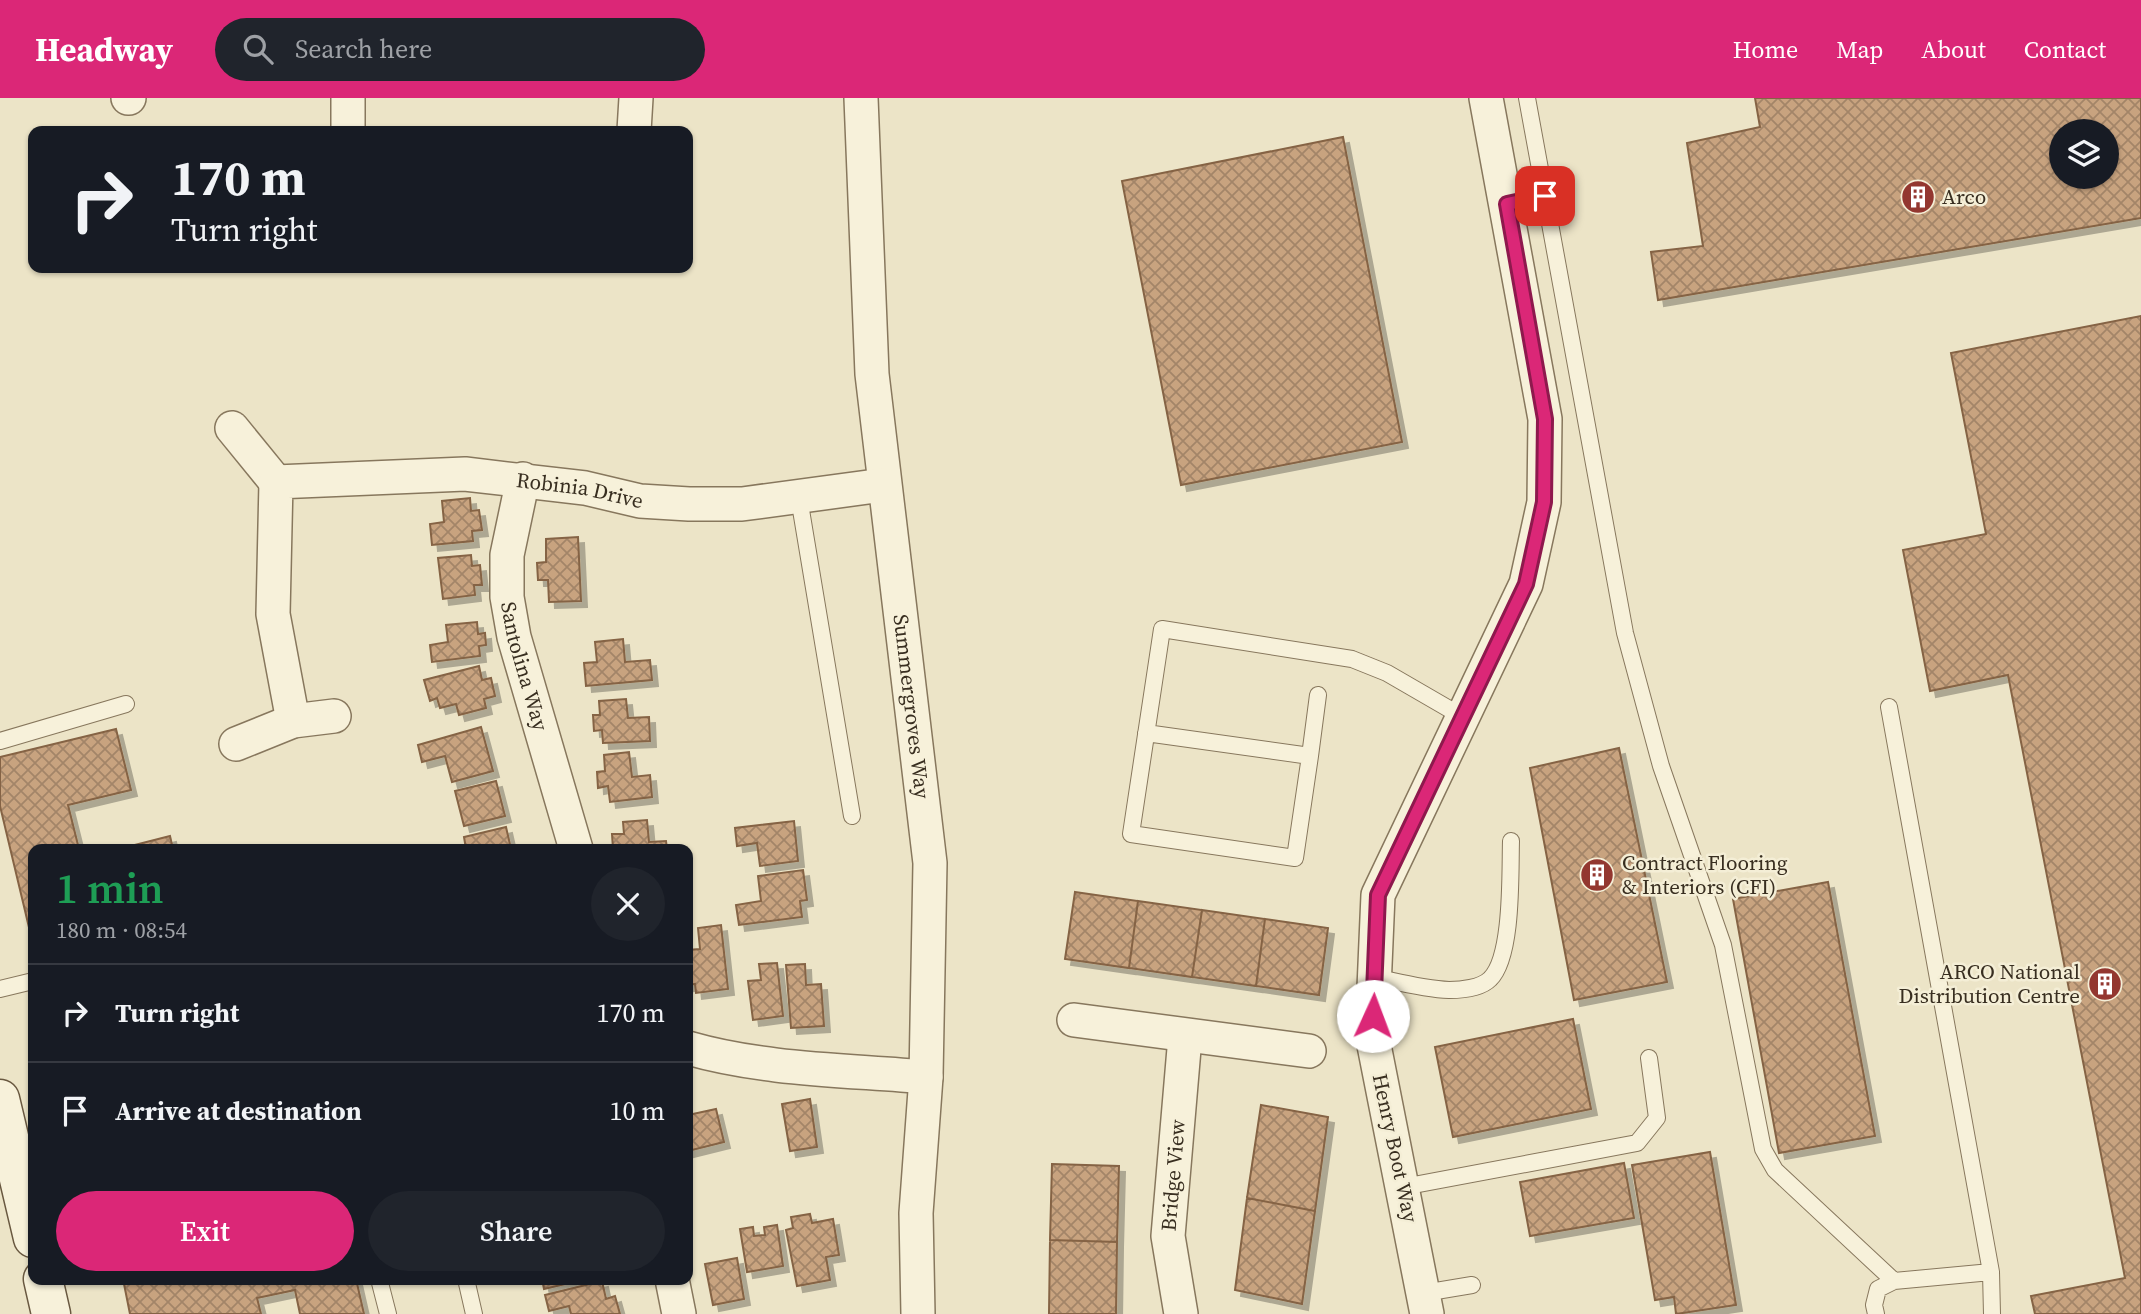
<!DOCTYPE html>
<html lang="en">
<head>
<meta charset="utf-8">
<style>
	body { margin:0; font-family:"Source Serif 4",serif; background:#20242c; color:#f1f3f6; height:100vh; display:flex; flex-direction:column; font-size:26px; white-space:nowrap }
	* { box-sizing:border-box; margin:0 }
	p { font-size:23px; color:#9ea1a6 }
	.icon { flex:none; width:38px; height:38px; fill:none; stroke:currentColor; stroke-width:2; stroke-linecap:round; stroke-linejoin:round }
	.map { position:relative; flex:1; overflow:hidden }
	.details { position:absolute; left:28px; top:746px; width:665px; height:441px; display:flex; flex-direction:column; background:#171b24; border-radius:14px; box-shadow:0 2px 5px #0004 }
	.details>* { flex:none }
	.top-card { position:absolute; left:28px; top:28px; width:665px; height:147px; border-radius:14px; box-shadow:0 2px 5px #0004; background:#171b24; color:#f1f3f6; overflow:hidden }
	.controls { position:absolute; left:2049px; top:21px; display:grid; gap:14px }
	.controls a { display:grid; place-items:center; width:70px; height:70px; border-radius:50%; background:#171b24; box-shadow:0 2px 5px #0004; font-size:35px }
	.pin { position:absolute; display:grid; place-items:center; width:60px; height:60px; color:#fff; margin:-30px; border-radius:14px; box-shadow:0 4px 10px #0006 }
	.me { position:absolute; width:77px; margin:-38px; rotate:2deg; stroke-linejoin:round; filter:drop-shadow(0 0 5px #0008) }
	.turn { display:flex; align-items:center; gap:24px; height:147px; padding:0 28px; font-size:32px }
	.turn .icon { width:91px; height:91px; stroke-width:2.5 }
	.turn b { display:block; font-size:49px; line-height:60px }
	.round { display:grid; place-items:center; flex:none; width:74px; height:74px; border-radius:37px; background:#20242c }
	.head { display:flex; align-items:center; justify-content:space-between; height:119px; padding:0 28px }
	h1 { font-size:42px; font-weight:600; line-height:52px; color:#1e9e55 }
	.button { display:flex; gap:14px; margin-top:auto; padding:14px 28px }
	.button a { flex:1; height:80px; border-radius:42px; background:#db2777; color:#fff; font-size:28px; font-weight:600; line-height:80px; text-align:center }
	.button a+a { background:#20242c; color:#f1f3f6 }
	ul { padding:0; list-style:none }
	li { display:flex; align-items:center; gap:21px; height:98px; padding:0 28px; border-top:2px solid #363941 }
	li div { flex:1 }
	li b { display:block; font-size:26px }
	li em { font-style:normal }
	header { display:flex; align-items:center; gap:42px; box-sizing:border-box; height:98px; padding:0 35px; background:#db2777; color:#fff }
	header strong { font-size:33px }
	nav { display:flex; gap:38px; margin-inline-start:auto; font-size:24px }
	.search { width:490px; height:63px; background:#20242c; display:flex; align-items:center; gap:18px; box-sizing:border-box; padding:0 24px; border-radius:38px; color:#9ea1a6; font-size:26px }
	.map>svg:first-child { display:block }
	.building { fill:url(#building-cross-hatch); stroke:#856344; stroke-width:2; fill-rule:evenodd; filter:url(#shadow) }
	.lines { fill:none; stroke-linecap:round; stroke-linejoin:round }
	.lane-casing { stroke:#87775d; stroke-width:18 }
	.street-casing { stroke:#87775d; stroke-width:36 }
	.secondary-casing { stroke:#695840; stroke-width:41 }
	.lane { stroke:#f7f1da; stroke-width:16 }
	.street { stroke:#f7f1da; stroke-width:33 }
	.secondary { stroke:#f7f1da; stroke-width:38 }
	.route-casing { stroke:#8e194d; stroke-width:18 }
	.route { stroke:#db2777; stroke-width:12 }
	.labels { text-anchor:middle; stroke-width:5; stroke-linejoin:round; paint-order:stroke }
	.poi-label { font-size:21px; fill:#382e20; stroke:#f4eed6; text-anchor:start }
	.street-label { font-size:21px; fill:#382e20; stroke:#f4eed6 }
</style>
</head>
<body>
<header>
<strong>Headway</strong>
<div class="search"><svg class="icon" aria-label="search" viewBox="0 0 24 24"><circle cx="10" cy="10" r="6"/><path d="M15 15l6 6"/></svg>Search here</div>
<nav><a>Home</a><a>Map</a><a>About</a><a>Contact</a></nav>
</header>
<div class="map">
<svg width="2141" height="1216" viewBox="0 0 2141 1216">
	<defs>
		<pattern id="building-cross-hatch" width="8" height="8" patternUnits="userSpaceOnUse" patternTransform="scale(1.75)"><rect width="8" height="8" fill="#c8a37f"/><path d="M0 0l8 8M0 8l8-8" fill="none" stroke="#a38568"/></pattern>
		<filter id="shadow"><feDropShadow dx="6" dy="6" stdDeviation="0" flood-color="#0004"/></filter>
	</defs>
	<rect width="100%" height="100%" fill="#ece4c7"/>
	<path class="building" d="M1755,0H2141V120L1658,202L1651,154L1703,148L1687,45L1760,29ZM2062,33H2107V79H2062Z
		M1343,39L1402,344L1181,387L1122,83Z
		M2141,218V1216H2035L2031,1198L2125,1180L2008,577L1930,593L1903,452L1986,436L1951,255Z
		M470,400L471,413L479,412L482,432L472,433L473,443L432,447L430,426L444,424L442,403Z
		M578,439L581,503L549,504L548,482H538L537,465L546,464V441Z
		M471,457L472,468L480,467L482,487H474L475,497L443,501L438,460Z
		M477,524L478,536L485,535L486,547L479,548L480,558L432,564L430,547L448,544L446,527Z
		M623,541L625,564L650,562L652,582L586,588L584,565L597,564L595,544Z
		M479,568L482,582L491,580L495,598L484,601L486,610L459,617L456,606L440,610L437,600L430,603L424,582Z
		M626,601L628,620L649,619L650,643L603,645L602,632L594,633L593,617H600L599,603Z
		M481,629L493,673L452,684L445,658L422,664L418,647Z
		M116,631L131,692L68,707L79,751H33L32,842L0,708V659Z
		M1619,650L1667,884L1574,902L1530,670Z
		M629,654L632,679L650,677L652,699L610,704L608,688L598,690L597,674L605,673L604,657Z
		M496,683L505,718L464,728L455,693Z
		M647,722L649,744L666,743L667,751H613L612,736H624L623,724Z
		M794,723L798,763L760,768L757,745L737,748L735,730Z
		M506,729L511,751H466L464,739Z
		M170,738L173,751H119Z
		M803,772L807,802L800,803L802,819L739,827L736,807L761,803L758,778Z
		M1828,784L1875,1038L1779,1055L1733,801Z
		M1075,794L1138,803L1129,870L1065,861Z
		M1138,803L1202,812L1192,879L1129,870Z
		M1202,812L1265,821L1256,888L1192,879Z
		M1265,821L1328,830L1319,897L1256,888Z
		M721,827L728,891L696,895L695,886L688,887V852L700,851L698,830Z
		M777,865L783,918L753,922L748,883L761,882L759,866Z
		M805,866L806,887L821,886L824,928L791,930L786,867Z
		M1573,921L1591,1011L1453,1039L1435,949Z
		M810,1001L817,1049L790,1053L782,1006Z
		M1261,1007L1328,1019L1315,1113L1247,1100Z
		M716,1011L724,1044L688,1053V1017Z
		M1710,1054L1736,1207L1676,1216L1674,1199L1655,1202L1632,1067Z
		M1624,1065L1634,1120L1530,1138L1520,1084Z
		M1052,1066L1119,1068L1117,1144L1050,1142Z
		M1247,1100L1315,1113L1302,1206L1235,1192Z
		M810,1116L812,1125L833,1121L839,1157L826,1159L830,1182L797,1188L786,1132L793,1130L791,1119Z
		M777,1127L783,1168L747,1174L740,1131L753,1129L754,1138L765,1137L764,1129Z
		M1050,1142L1117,1144L1116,1216H1049Z
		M737,1160L744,1201L713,1207L705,1166Z
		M123,1181H356L364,1216H300L295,1192L257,1200L261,1216H130Z
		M542,1181H586L544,1191Z
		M602,1183L606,1201L615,1198L620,1216H571L569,1208L549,1213L545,1197Z"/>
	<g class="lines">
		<g class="lane-casing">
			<path id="lane" d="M1527,0L1625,535L1661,668L1723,847L1763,1051L1775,1072L1894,1183
				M1507,106L1545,98
				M799,400L852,718
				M1889,609L1991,1174L1992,1216
				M1146,635L1310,658L1295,760L1131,736L1162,531L1352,561L1387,575L1463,619
				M0,643L126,606
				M1310,658L1318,597
				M1374,879C1398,884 1424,891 1449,892C1461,892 1481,890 1490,881C1513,859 1510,775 1511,743
				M0,891L33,883
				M1403,1089L1637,1045L1657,1020L1649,960
				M379,1181L388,1216
				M466,1181L474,1216
				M1424,1195L1472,1187
				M1876,1216L1874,1207L1878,1191L1894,1183L1991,1174"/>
		</g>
		<g class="street-casing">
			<g id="street">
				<path d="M128,0H129"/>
				<path id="s1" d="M861,0L872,276L930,765L926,979L916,1115L918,1216"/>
				<path d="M348,33V0"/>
				<path d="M634,33L636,0"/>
				<path d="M232,330L276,384"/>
				<path id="s2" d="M523,381L507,457V499L514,539L576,751"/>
				<path id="s3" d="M293,623L273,516L276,384L465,376L585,390L640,403L689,406H742L883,387"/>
				<path d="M236,646L293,623L334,618"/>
				<path d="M1074,922L1309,953"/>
				<path d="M688,950C764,972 848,972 926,979"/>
				<path d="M672,1181L679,1216"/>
				<path id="s4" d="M1181,1216L1168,1138L1185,939"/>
				<path d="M1427,1216L1372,937L1378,797L1526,486L1544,404L1545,321L1486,0"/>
			</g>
		</g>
		<g class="secondary-casing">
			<path id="secondary" d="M0,1001L33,1140
				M43,1181L51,1216"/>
		</g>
		<use href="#lane" class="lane"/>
		<use href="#street" class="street"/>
		<use href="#secondary" class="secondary"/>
	</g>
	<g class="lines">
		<g class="route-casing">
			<path id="route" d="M1373,918L1378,797L1526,486L1544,404L1545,321L1507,106L1545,98"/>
		</g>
		<use href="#route" class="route"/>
	</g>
	<defs>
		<g id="building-disc" transform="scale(1.75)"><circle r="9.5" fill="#933730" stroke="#f4eed6"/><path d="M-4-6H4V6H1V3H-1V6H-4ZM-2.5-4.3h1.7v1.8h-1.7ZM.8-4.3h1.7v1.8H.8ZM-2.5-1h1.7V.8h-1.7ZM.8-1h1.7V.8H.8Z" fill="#fff"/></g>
	</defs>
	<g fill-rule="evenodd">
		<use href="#building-disc" x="1918" y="99"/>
		<use href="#building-disc" x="1597" y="777"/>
		<use href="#building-disc" x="2105" y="886"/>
	</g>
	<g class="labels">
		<g class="poi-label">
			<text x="1942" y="106">Arco</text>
			<text x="1622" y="772">Contract Flooring<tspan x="1622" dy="24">&amp; Interiors (CFI)</tspan></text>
			<text x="2080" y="881" text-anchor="end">ARCO National<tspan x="2080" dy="24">Distribution Centre</tspan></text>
		</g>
		<g class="street-label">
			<text dy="7" stroke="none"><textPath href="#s3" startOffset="546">Robinia Drive</textPath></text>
			<text dy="7" stroke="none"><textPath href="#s2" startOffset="191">Santolina Way</textPath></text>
			<text dy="7" stroke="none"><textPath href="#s1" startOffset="611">Summergroves Way</textPath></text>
			<text transform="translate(1395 1050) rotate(78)" y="7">Henry Boot Way</text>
			<text dy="7" stroke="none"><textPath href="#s4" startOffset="140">Bridge View</textPath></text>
		</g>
	</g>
</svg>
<div class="controls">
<a><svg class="icon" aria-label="layers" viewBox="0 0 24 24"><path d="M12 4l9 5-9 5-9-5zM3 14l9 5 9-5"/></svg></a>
</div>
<div class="pin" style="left:1545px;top:98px;background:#d93025"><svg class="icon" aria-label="arrive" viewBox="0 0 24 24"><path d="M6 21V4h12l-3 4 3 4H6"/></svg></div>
<svg class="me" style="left:1373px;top:918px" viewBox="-20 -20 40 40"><circle r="19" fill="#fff"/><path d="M0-13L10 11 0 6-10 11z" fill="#db2777"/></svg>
<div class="top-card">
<div class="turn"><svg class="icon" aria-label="right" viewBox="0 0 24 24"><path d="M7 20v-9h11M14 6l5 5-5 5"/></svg><div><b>170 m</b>Turn right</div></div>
</div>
<section class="details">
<div class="head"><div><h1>1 min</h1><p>180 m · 08:54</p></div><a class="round"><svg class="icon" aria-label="close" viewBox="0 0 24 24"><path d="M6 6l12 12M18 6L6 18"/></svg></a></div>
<ul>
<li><svg class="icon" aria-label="right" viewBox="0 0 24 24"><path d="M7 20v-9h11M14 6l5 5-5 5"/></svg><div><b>Turn right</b></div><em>170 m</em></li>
<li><svg class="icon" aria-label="arrive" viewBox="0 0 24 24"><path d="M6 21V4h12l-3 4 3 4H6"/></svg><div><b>Arrive at destination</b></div><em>10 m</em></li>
</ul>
<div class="button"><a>Exit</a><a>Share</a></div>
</section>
</div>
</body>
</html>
